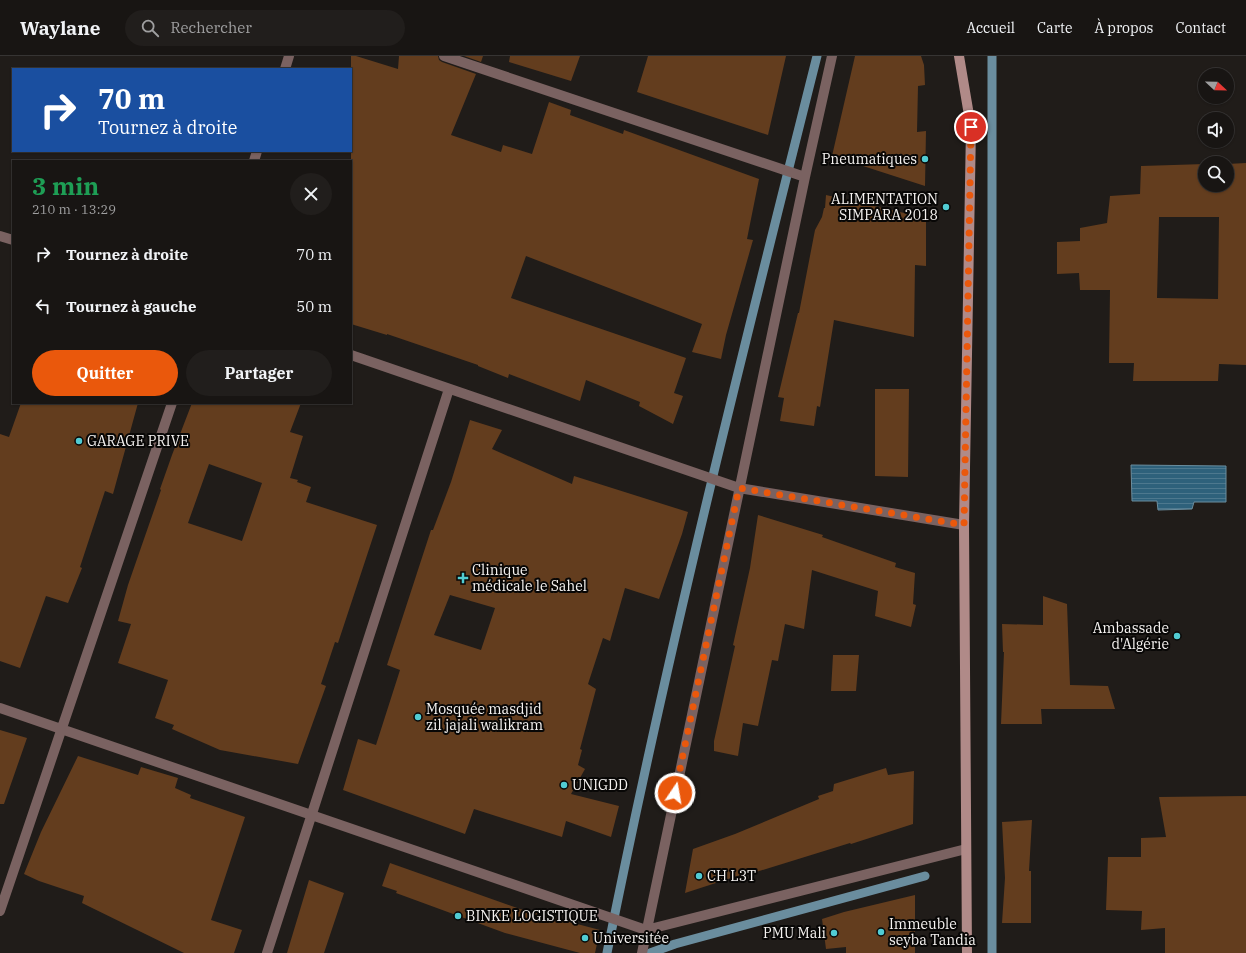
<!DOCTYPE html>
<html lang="fr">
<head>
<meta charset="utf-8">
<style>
	body { margin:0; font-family:"IBM Plex Serif",serif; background:#211e1c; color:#f1f3f6; height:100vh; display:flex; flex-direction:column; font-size:15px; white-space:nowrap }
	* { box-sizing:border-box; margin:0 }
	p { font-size:13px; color:#9f9fa0 }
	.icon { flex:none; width:22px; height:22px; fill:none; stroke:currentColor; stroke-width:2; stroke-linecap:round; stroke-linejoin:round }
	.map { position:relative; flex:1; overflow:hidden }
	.side { position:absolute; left:12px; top:104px; width:340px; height:244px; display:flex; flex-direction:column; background:#181513; border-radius:0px; box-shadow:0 1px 3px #0004,0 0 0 1px #363433 }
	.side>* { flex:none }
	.guide { position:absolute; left:12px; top:12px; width:340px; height:84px; border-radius:0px; box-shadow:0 1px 3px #0004,0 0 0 1px #363433; background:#1a4fa0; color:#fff; overflow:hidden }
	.needle { width:26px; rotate:112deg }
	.tools { position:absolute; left:1198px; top:12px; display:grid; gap:8px }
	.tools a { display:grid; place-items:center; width:36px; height:36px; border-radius:50%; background:#181513; box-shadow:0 1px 3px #0004,0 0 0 1px #363433; font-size:20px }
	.pin { position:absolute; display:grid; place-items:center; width:34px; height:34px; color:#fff; margin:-17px; border:2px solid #fff; border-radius:50%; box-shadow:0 1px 4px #0007 }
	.me { position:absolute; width:44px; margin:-22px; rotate:12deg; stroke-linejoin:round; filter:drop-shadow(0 0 3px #0008) }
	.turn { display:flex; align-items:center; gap:14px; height:84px; padding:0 20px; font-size:18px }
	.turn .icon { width:52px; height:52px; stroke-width:2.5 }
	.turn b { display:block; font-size:28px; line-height:34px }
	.round { display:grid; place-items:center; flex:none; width:42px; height:42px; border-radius:21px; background:#211e1c }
	.headline { display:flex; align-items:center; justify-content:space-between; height:68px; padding:0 20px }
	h1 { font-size:24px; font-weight:700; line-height:30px; color:#1e9e55 }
	.action { display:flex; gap:8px; margin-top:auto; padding:8px 20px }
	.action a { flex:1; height:46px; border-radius:24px; background:#ea580c; color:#fff; font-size:16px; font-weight:700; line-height:46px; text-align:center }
	.action a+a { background:#211e1c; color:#f1f3f6 }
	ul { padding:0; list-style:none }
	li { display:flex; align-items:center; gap:12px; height:52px; padding:0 20px }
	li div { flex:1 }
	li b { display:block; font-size:15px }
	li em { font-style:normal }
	header { display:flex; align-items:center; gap:24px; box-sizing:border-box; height:56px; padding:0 20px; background:#181513; border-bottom:1px solid #363433 }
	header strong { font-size:19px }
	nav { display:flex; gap:22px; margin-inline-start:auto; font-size:14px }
	.search { width:280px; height:36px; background:#211e1c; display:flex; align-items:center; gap:10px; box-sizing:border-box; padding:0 14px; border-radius:22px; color:#9f9fa0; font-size:15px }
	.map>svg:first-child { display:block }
	.water { fill:url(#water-rules); stroke:#6a8d9e }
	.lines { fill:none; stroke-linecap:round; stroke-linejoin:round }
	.stream { stroke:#6a8d9e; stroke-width:9 }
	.building { fill:#633d1e; fill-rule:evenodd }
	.street { stroke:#7a6261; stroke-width:10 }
	.secondary { stroke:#b08a88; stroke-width:10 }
	.route { stroke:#ea580c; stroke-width:7; stroke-dasharray:0 12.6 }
	.poi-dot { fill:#51ccd3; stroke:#080706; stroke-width:1.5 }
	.labels { text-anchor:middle; stroke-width:4; stroke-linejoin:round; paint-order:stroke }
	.poi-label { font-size:14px; fill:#f6f3f1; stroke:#080706; text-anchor:start }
</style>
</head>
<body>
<header>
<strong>Waylane</strong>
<div class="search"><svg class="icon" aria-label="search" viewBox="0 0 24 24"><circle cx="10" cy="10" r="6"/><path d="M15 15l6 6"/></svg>Rechercher</div>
<nav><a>Accueil</a><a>Carte</a><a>À propos</a><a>Contact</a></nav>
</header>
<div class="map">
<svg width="1246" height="897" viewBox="0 0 1246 897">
	<defs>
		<pattern id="water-rules" width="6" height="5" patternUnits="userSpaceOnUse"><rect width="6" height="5" fill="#2e617b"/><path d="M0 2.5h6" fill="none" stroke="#4d788e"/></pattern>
	</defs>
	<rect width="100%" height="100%" fill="#201c19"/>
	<path class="water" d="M1131,409L1226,410V446H1194L1192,453L1158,454L1157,445H1132Z"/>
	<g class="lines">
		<path class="stream" d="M992,0V897
			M607,897C667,596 742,298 817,0
			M650,897L675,888L925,820"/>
	</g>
	<path class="building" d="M351,0H356L398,13L399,0H438L439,4L442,6L476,18L451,79L501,96L503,89L532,98L549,46L571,54L570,59L623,78L624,74L759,123L747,183L753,184L726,279L721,303L692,296L702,268L526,200L511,242L686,302L674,337L683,340L673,368L639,350L640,346L586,324L580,345L509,318L508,322L478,310V309L387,278V279L351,268Z
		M464,0H483L481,6Z
		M510,0H580L571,25L509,6Z
		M648,0H786L768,79L637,36Z
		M855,0H921L924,9L925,29L918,30L917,76L926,75L925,130L832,100Z
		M1246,107V309L1219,308L1218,325H1133L1134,307H1109L1110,234H1080L1079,217L1057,218V186L1080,185V172L1107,167L1110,140L1140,138L1141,110L1205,108V129H1227V108ZM1159,161H1219L1218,243L1157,242Z
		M826,139L926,162V210L915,209L914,281L834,264L820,351L817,350L814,370L780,365L784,342L778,341L798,257H799L815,174L822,161L824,152H825Z
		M875,333H909L908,421L875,420Z
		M21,347H138L113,438L105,435L80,511L82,512L68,547L46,540L20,612L0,605V378L9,381Z
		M192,347H301L290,376L303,380L290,422L298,424L297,426L311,431L306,446L377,469L338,587L335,586L321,628L326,630L298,708L220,694L172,673L174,669L155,662L168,624L118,607L131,568L118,565L128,529L161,434L160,433L172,399ZM209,408L262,427L242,485L188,467Z
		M470,364L502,374L492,393L572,428L574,420L688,456L682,478L659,543L625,532L610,585L603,582L588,628L596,633L580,693L582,694L578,709L585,713L571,738L619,750L611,781L566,765L562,781L474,753L465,778L343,734L358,683L376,689L400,614L387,609L431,474H433L451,426ZM450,539L495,552L481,594L434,579Z
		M758,459L823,479L822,481L896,507L895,511L915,517L913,548L916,549L911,571L875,560L878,535L812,514L804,573L785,568L778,605L772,604L758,670L743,667L738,700L714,695V685L735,590L733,589L750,512Z
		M1043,540L1067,548L1070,629L1108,630L1115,653H1041L1042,668H1001L1004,596H1003L1002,568L1043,569Z
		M833,599H859L856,635H831Z
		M0,674L27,682L4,748H0Z
		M78,700L138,719L141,711L178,722L175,732L191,739L190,742L245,761L211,864L242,874L234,897H184L82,847L84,840L39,825L24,818L41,776Z
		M886,712L888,719L914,715L913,768L851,788L850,787L756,816V814L685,837L693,793L735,778L819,743L818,740L833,735L834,728Z
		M1246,740V897H1165V872L1141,874L1142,855L1106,854L1108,801H1141V782L1166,781L1159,741Z
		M1032,764L1029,815H1031V867H1002L1005,822L1002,766Z
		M390,807L520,853L600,874L595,897H580L505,877L396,837L397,835L382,830Z
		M309,824L344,837L324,897H287Z
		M915,839V897H846V891L826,893L822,863L844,856Z"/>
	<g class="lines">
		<path class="street" d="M444,0L805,121
			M285,13L289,0
			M254,105L257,95
			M0,180L13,184
			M351,299L739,432L964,469
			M0,652L646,874L966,793
			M0,855L172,347
			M267,897L449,333
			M642,897L805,121L832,0"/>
		<path class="secondary" d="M959,0L971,71L964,469L967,897"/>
	</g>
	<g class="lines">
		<path class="route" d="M675,737L739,432L964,469L971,71"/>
	</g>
	<g class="poi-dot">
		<circle cx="925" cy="103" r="4"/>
		<circle cx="946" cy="151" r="4"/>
		<circle cx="79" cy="385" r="4"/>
		<path d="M461 516h4v4h4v4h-4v4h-4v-4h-4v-4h4z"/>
		<circle cx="1177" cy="580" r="4"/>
		<circle cx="418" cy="661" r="4"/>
		<circle cx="564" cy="729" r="4"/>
		<circle cx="699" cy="820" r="4"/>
		<circle cx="458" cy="860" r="4"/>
		<circle cx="881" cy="876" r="4"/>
		<circle cx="834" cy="877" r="4"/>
		<circle cx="585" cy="882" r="4"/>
	</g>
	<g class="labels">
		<g class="poi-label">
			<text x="917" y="108" text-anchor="end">Pneumatiques</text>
			<text x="938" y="148" text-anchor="end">ALIMENTATION<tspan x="938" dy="16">SIMPARA 2018</tspan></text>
			<text x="87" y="390">GARAGE PRIVE</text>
			<text x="472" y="519">Clinique<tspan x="472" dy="16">médicale le Sahel</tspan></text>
			<text x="1169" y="577" text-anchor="end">Ambassade<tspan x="1169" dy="16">d'Algérie</tspan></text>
			<text x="426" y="658">Mosquée masdjid<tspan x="426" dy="16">zil jajali walikram</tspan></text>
			<text x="572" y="734">UNIGDD</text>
			<text x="707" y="825">CH L3T</text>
			<text x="466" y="865">BINKE LOGISTIQUE</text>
			<text x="889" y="873">Immeuble<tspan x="889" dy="16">seyba Tandia</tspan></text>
			<text x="826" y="882" text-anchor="end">PMU Mali</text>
			<text x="593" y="887">Universitée</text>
		</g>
	</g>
</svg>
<div class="tools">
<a><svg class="needle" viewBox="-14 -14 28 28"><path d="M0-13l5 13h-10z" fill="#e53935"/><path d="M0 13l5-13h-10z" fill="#9f9fa0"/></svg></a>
<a><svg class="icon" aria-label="sound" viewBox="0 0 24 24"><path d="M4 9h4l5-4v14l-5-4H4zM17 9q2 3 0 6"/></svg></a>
<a><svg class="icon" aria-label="search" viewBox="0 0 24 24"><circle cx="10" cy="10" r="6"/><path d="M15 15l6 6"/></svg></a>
</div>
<div class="pin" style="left:971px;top:71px;background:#d93025"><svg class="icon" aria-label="arrive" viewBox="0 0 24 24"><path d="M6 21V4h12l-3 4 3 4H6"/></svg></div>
<svg class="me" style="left:675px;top:737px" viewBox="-20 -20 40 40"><circle r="17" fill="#ea580c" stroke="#fff" stroke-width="3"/><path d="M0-11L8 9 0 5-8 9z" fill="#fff"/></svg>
<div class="guide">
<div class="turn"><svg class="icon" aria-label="right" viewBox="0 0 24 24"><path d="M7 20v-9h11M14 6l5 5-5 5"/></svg><div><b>70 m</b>Tournez à droite</div></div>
</div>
<section class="side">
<div class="headline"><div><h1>3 min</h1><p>210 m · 13:29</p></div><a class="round"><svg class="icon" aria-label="close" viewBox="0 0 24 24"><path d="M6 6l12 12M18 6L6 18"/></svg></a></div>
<ul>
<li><svg class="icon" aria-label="right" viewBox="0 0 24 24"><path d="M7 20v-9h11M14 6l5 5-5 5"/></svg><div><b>Tournez à droite</b></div><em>70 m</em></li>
<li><svg class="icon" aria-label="left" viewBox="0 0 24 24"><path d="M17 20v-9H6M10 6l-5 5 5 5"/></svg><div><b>Tournez à gauche</b></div><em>50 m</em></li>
</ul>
<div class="action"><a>Quitter</a><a>Partager</a></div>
</section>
</div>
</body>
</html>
